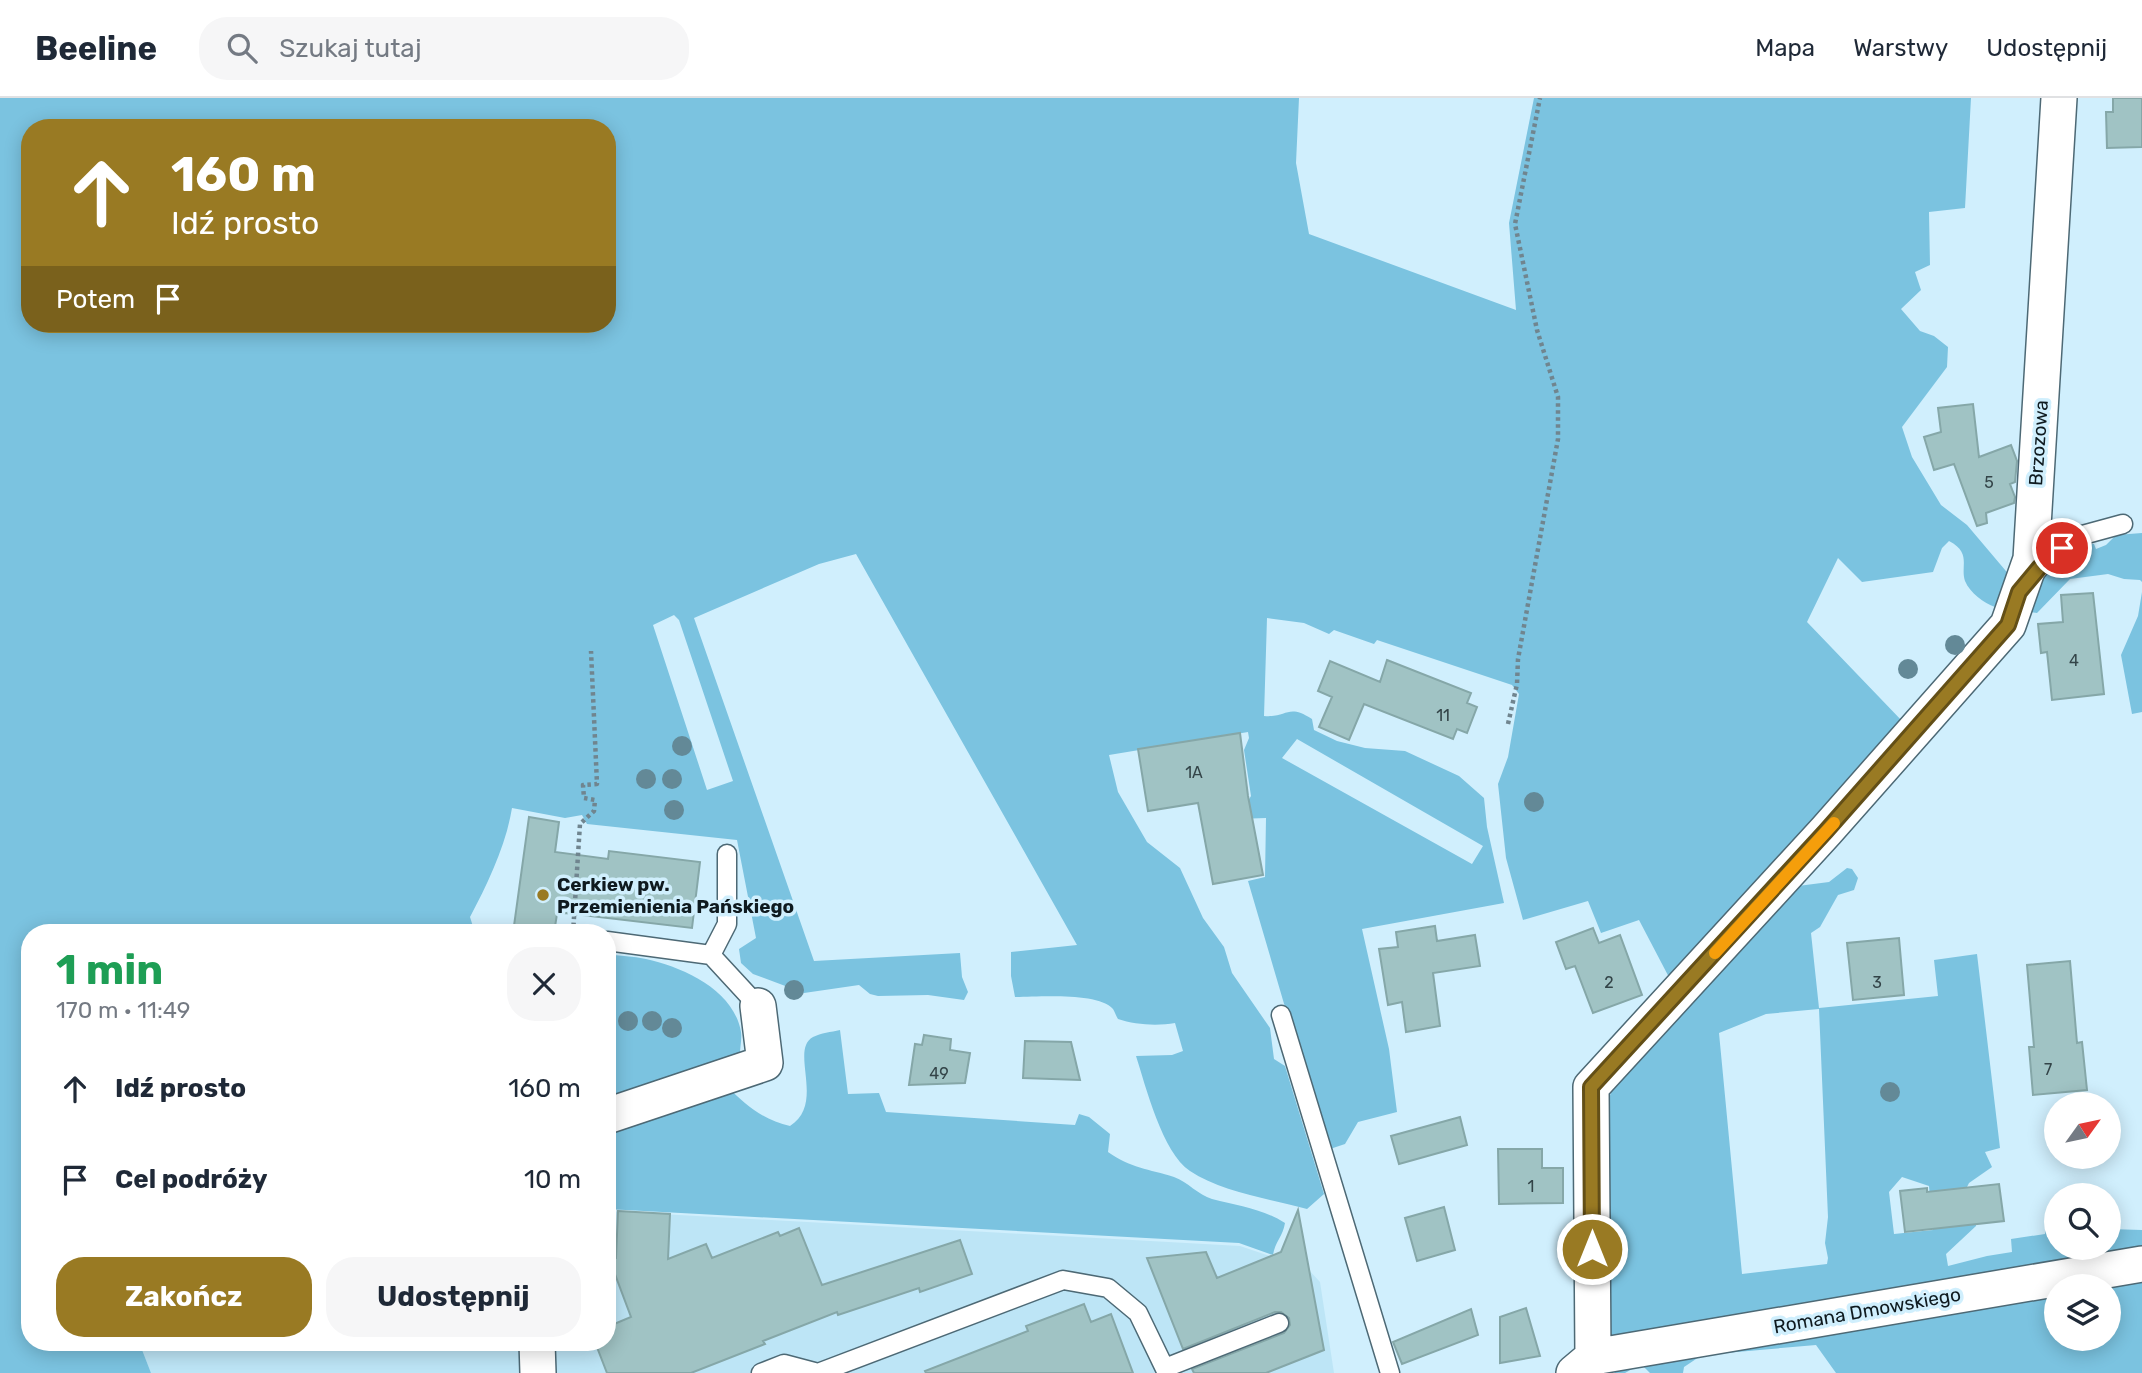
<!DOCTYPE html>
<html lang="pl">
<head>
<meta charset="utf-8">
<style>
	body { margin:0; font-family:Rubik,sans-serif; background:#f6f6f7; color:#1f2937; height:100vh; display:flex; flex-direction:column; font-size:26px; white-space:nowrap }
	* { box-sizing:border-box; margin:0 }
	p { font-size:23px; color:#747a83 }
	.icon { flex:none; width:38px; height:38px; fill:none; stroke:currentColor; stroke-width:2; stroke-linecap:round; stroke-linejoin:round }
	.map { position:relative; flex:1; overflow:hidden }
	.drawer { position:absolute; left:21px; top:826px; width:595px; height:427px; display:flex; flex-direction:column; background:#fff; border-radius:28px; box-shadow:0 4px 18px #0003 }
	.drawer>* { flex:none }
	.banner { position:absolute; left:21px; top:21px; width:595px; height:214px; border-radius:28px; box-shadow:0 4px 18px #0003; background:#997a23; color:#fff; overflow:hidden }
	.needle { width:46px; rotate:57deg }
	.controls { position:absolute; left:2044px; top:994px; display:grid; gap:14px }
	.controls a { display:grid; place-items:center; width:77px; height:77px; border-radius:50%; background:#fff; box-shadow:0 4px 18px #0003; font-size:35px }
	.pin { position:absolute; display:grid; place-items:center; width:60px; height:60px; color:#fff; margin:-30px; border:4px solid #fff; border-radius:50%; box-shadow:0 2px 7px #0007 }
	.me { position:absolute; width:77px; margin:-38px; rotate:0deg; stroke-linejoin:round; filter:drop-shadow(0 0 5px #0008) }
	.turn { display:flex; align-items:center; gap:24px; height:147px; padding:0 35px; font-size:32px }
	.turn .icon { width:91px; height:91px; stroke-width:2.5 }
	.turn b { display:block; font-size:49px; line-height:60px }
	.then { display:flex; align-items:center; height:66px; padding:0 35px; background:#0003; gap:14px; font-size:26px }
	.round { display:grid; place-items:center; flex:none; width:74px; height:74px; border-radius:28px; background:#f6f6f7 }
	.overview { display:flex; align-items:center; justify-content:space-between; height:119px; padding:0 35px }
	h1 { font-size:42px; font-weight:700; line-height:52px; color:#1e9e55 }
	.cta { display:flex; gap:14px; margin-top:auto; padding:14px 35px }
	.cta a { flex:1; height:80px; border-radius:28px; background:#997a23; color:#fff; font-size:28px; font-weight:700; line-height:80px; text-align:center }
	.cta a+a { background:#f6f6f7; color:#1f2937 }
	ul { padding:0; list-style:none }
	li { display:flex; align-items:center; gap:21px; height:91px; padding:0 35px }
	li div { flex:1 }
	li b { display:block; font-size:26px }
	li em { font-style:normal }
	header { display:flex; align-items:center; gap:42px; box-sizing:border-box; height:98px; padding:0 35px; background:#fff; border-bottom:2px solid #e0e1e3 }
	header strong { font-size:33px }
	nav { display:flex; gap:38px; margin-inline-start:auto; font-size:24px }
	.search { width:490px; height:63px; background:#f6f6f7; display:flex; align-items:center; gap:18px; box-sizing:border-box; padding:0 24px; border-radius:28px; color:#747a83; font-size:26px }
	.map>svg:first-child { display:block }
	.built { fill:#bde5f6 }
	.green { fill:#7bc3e0; fill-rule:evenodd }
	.building { fill:#a0c3c4; stroke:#85a7a8; stroke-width:2 }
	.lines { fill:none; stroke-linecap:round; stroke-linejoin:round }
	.service-casing { stroke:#4d6975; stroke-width:21 }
	.minor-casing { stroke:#4d6975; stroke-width:38 }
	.path { stroke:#70858f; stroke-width:4.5; stroke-dasharray:3.5 3.5; stroke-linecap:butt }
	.service { stroke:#fff; stroke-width:18 }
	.minor { stroke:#fff; stroke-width:35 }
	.tree { fill:#638997 }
	.route-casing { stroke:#634f17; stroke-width:18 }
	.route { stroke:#997a23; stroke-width:12 }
	.slow { stroke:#f59e0b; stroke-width:12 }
	.poi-dot { fill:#997a23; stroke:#d0effd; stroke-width:2.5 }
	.labels { text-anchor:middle; stroke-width:7; stroke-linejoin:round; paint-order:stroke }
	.number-label { font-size:16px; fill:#334448 }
	.street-label { font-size:19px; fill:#0f1a1f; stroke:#d0effd }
	.poi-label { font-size:19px; font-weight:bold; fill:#0f1a1f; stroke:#d0effd; text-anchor:start }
</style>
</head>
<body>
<header>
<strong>Beeline</strong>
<div class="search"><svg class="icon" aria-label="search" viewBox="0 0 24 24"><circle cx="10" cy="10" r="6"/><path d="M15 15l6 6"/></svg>Szukaj tutaj</div>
<nav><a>Mapa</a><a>Warstwy</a><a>Udostępnij</a></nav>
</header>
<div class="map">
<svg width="2142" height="1275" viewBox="0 0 2142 1275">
	<rect width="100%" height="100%" fill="#d0effd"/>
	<path class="built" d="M607,1113L1240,1148L1308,1171L1320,1184L1334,1275H555L554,1244H607Z
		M139,1244H527L528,1275H151Z"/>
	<path class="green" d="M0,0H1299L1296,65L1309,136L1516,212L1509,125L1534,0H1971L1965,110L1929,114L1930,167L1915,174L1921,192L1901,211L1920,233L1934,238L1948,249L1947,269L1902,329L1912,359L1941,407L1967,427L2011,479L1995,509C1984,505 1970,495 1965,483C1960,468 1972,455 1949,443L1942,450L1933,474L1862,484L1838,460L1807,524L1904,625L1672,885L1639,822L1601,835L1588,803L1523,822L1506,760L1498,686L1508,659L1519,596L1512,587L1377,542L1374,546L1334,532L1329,536L1304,525L1267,520L1264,618C1288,620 1287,605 1312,621L1314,632L1337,643L1365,650L1405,653L1459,678L1484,700L1487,729L1504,805L1362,831L1389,951L1397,1014L1358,1024L1345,1046L1327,1052L1248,783L1265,779L1266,720L1237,721L1251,698L1244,652L1249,640L1248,634L1109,657L1118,694L1147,744L1180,770L1203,820L1224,849L1232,875L1270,930L1274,961L1285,968L1324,1096L1307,1111C1271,1101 1221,1094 1190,1073C1162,1054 1146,989 1136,958L1172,957L1183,953L1175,925C1158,928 1135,927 1118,921C1116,918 1115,914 1113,911C1098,894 1038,899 1015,899L1011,878V854L1077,847L856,456L819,466L694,520L814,863L960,855L962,879L968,894L964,902L928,897L878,898L870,896L859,887L804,895L753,876L741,865L739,851L756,840L737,742L587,726L582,717L565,720L512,710C506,747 488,785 470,819L475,835H30V1244H139L151,1275H0ZM30,30H607V226H30ZM674,517L679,522L733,683L707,692L653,527ZM1297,641L1483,748L1472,766L1282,660Z
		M2142,435V484L2140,482L2124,481L2108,476L2070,481L2037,515L2031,514C2035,502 2037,487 2043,476C2054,458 2073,445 2094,446L2096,451L2106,447L2116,437Z
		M2142,494V614L2132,616L2121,557L2138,518Z
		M1847,770L1852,771L1858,780L1854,792L1838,797L1820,829L1811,835L1819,910L1938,898L1934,862L1977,856L2000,1050L1985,1054L1992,1069L1969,1085L1965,1093L1976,1107V1128L1946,1156L1948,1168L1987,1158L2012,1154L2011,1141L2045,1136L2046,1129L2056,1130V1150H2109V1131L2142,1132V1275H1836L1816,1247L1702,1257L1684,1269L1683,1275H1650L1641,1266L1625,1275H1615L1610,1269L1616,1243L1608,1235L1605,1013L1615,982L1798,788L1829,784ZM1819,911L1828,1119L1825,1145L1828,1160L1827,1166L1742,1176L1719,935L1766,916ZM1902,1079L1929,1088L1933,1132L1894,1136L1889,1094ZM2056,1188H2109V1241H2056Z
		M607,856C620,858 633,858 646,861C683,869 734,892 741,934C742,941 740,949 740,956L607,1000Z
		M840,932L848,996L879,995L886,1014L1075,1027L1079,1016L1089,1019L1110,1036L1108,1054C1130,1070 1149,1071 1174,1079C1188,1084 1198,1097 1212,1101C1238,1108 1261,1110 1285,1125C1283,1138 1275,1144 1273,1157L1239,1145L607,1111V1027L727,988C745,1007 765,1023 790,1028C826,1005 789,952 813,939C821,935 831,934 840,932Z"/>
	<path class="building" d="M2113,0H2142V49L2107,50L2106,14H2113Z
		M1973,306L1979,359L2011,347L2017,363L2015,384L2010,386L2015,399L2014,405L1986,415L1987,425L1977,428L1954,366L1934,372L1924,339L1941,334L1938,310Z
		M2093,495L2104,596L2052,602L2047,554L2041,555L2038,526L2063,524L2061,497Z
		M1387,562L1471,595L1467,605L1477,609L1467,635L1457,631L1453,641L1364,606L1349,642L1319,629L1332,599L1318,593L1330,563L1380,584Z
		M1240,635L1248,698L1263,777L1213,786L1198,705L1148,713L1138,651Z
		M529,719L559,724L555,754L608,761L609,753L700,764L692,830L565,815L557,816L554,835H513Z
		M1435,828L1437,843L1475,837L1480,868L1433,875L1440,928L1406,934L1402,904L1388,907L1379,851L1398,849L1396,834Z
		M1593,830L1599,845L1620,837L1642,897L1593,915L1575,868L1566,871L1556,844Z
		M1899,840L1904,897L1853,902L1847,845Z
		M2070,863L2077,945L2082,944L2087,992L2033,997L2029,949H2034L2027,867Z
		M924,937L951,941L950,952L970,955L965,985L909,987L915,946L922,947Z
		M1025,943L1071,944L1080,982L1023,980Z
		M1460,1019L1467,1047L1399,1066L1391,1038Z
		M1498,1051H1542V1070H1563V1105L1499,1106Z
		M1999,1086L2004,1123L1905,1134L1900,1093L1927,1090V1094Z
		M1444,1109L1455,1152L1417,1163L1405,1120Z
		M1298,1112L1324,1252L1266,1275H1194L1192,1271L1284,1235L1290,1227L1289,1220L1281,1214H1275L1183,1251L1147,1160L1206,1154L1217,1180L1281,1154Z
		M618,1113L670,1116L668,1161L706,1146L712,1160L778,1134L780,1138L799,1130L822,1187L960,1142L972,1176L920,1194L919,1190L838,1217L837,1214L763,1243L765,1246L691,1275H607L595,1244H607V1229L631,1219L610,1163L616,1160Z
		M1084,1206L1091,1224L1111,1216L1133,1275H926L925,1273L1028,1233L1026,1228Z
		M1526,1210L1540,1258L1500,1265V1219Z
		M1471,1211L1478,1237L1402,1266L1393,1244Z"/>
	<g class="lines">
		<g class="service-casing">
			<path id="service" d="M2032,479L2045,463L2079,438L2123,426
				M607,843L711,857L758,908
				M711,857L727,826V756
				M1281,917L1390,1275
				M1165,1270L1279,1225
				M761,1275L784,1266L818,1275L1063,1182L1108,1190L1138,1215L1167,1275"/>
		</g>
		<g class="minor-casing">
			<path id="minor" d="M607,1018L765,965L758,908
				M537,1244L538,1275
				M1593,1259L2142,1166
				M1574,1275L1593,1259L1591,989L1826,733L2008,527L2031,461L2059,0"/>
		</g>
		<path class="path" d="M1508,626L1517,586L1518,561L1558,341V299L1537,232L1515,126L1540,0
			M573,835L580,726L594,713L595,702L584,700L583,687L597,686L591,553"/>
		<use href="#service" class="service"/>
		<use href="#minor" class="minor"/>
	</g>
	<g class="tree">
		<circle cx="1955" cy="547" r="10"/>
		<circle cx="1908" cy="571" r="10"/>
		<circle cx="682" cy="648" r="10"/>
		<circle cx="646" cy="681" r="10"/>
		<circle cx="672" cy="681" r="10"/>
		<circle cx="1534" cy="704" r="10"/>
		<circle cx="674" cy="712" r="10"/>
		<circle cx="794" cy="892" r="10"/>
		<circle cx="628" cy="923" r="10"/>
		<circle cx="652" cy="923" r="10"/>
		<circle cx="672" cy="930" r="10"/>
		<circle cx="1890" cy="994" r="10"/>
	</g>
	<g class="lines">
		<g class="route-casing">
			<path id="route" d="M1592,1151L1591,989L1826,733L2008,527L2019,494L2045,463L2062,450"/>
		</g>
		<use href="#route" class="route"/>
		<path class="slow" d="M1715,855L1834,725"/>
	</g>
	<circle class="poi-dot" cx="543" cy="797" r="7"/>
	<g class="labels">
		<g class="number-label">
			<text x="1989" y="390">5</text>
			<text x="2074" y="568">4</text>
			<text x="1443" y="623">11</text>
			<text x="1194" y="680">1A</text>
			<text x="1609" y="890">2</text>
			<text x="1877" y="890">3</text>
			<text x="2048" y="977">7</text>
			<text x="939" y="981">49</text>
			<text x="1531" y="1094">1</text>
		</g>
		<g class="street-label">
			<text transform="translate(2038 345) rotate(-86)" y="7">Brzozowa</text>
			<text transform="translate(1867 1212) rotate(-10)" y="7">Romana Dmowskiego</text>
		</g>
		<g class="poi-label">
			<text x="557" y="793">Cerkiew pw.<tspan x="557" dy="22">Przemienienia Pańskiego</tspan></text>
		</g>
	</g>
</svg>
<div class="controls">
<a><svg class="needle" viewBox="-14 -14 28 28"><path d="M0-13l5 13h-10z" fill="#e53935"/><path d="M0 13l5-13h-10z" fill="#747a83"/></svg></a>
<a><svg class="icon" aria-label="search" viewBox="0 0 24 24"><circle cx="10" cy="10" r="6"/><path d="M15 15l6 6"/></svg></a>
<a><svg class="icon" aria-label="layers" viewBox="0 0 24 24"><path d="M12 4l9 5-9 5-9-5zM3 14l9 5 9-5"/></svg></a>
</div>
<div class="pin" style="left:2062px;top:450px;background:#d93025"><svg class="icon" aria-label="arrive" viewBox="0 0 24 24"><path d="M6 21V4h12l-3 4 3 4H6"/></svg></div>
<svg class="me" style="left:1592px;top:1151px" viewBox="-20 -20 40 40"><circle r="17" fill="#997a23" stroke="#fff" stroke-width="3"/><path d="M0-11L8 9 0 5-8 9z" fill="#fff"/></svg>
<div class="banner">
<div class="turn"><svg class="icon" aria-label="ahead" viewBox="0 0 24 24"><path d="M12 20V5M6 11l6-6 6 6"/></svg><div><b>160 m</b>Idź prosto</div></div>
<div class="then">Potem<svg class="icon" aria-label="arrive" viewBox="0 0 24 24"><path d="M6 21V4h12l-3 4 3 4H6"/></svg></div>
</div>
<section class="drawer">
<div class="overview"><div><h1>1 min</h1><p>170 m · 11:49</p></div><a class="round"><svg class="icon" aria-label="close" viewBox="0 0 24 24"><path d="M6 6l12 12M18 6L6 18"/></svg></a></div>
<ul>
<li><svg class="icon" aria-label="ahead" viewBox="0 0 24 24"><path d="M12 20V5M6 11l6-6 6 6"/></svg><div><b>Idź prosto</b></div><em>160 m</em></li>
<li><svg class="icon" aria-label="arrive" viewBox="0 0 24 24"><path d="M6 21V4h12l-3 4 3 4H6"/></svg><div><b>Cel podróży</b></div><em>10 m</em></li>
</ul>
<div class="cta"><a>Zakończ</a><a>Udostępnij</a></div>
</section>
</div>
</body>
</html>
